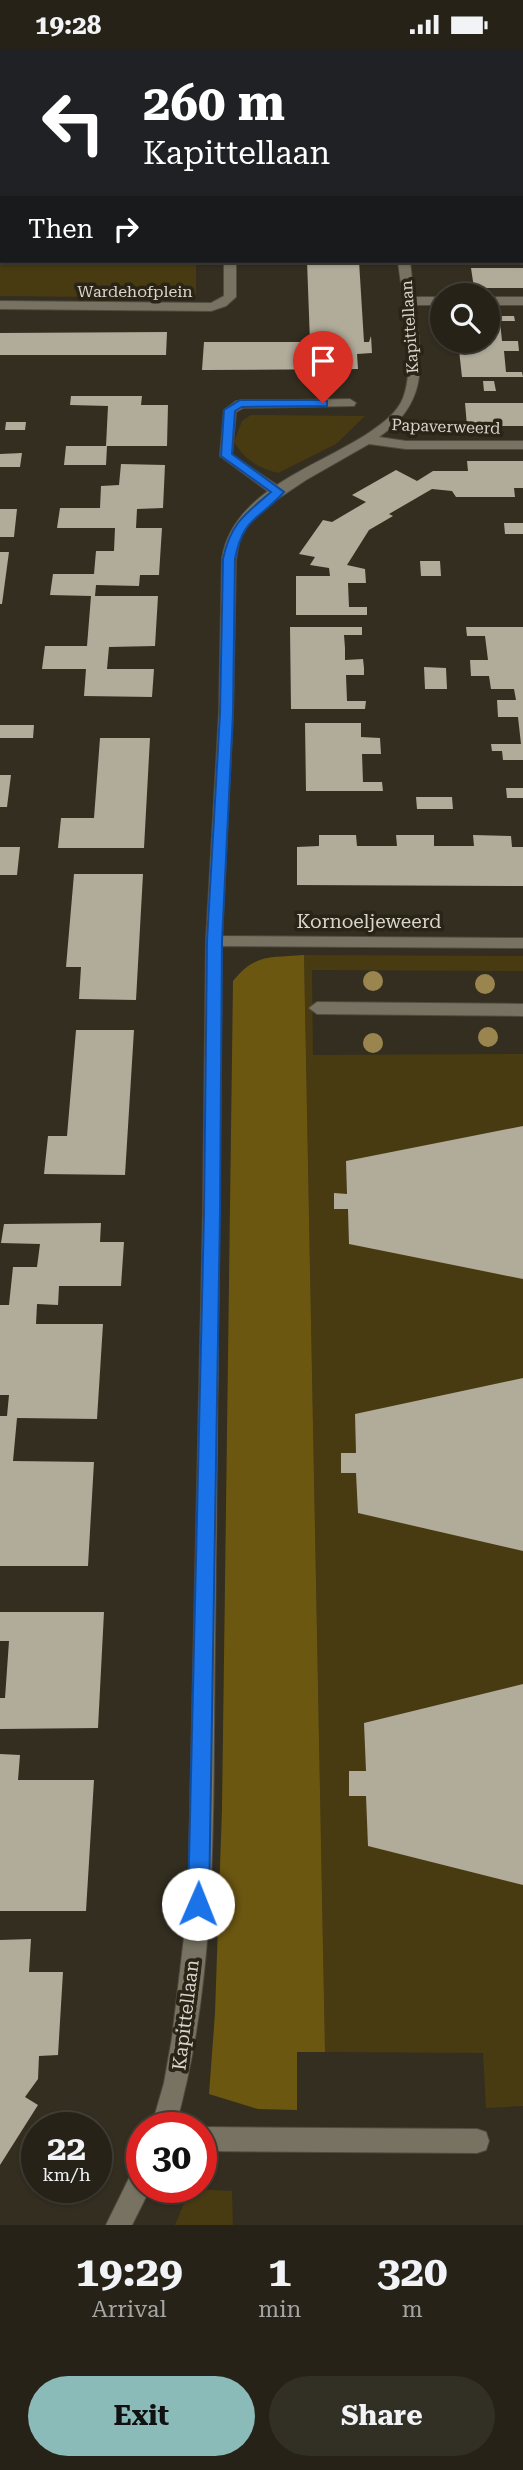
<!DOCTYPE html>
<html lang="en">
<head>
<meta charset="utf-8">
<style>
	body { margin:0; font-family:"Roboto Serif",serif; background:#322f25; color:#f1f3f6; height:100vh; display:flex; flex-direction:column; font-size:26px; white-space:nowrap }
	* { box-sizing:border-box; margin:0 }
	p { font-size:23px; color:#a4a4a2 }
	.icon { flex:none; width:38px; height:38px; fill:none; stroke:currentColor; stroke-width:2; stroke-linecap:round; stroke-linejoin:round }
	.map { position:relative; height:2176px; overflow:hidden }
	.drawer { display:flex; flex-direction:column; background:#262218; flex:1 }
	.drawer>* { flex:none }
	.banner { position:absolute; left:0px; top:0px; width:523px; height:214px; box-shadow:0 2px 5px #0004,0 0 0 2px #423f37; background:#202124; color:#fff; overflow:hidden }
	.fabs { position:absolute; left:430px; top:234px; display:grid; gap:14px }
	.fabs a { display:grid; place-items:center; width:70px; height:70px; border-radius:50%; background:#262218; box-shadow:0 2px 5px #0004,0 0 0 2px #423f37; font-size:35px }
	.speed { position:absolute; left:21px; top:2063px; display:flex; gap:14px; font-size:35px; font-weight:700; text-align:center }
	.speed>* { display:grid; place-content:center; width:91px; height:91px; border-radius:50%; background:#262218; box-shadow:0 2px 5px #0004,0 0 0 2px #423f37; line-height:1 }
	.speed small { font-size:18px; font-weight:400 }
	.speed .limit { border:10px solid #d22; background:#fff; color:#111 }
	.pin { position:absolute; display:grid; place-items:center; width:60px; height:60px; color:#fff; margin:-72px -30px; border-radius:50% 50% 50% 0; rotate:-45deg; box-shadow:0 0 7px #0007 }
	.pin .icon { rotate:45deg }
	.me { position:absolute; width:77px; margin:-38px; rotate:1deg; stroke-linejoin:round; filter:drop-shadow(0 0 5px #0008) }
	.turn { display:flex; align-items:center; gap:24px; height:147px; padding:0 28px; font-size:32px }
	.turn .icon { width:91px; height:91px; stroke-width:2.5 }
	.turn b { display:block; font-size:49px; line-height:60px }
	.then { display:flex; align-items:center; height:66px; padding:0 28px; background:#0003; gap:14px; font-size:26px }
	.eta { display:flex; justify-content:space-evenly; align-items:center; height:119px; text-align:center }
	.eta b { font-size:42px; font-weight:700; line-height:49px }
	.cta { display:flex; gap:14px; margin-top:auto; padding:14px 28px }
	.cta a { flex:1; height:80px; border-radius:42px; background:#8bbbb9; color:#111; font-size:28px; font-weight:700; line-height:80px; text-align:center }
	.cta a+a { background:#322f25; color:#f1f3f6 }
	.status { display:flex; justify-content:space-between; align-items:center; height:49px; padding:0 35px; background:#262218; direction:ltr }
	.status svg { height:19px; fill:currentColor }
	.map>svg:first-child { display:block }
	.green { fill:#483b12 }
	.forest { fill:#6c5711 }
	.building { fill:#b1ab9a }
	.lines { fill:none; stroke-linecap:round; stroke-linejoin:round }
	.service-casing { stroke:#504b40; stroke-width:2 }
	.minor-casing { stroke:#504b40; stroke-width:2 }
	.service { fill:#777261; fill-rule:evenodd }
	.minor { fill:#777261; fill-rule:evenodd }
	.tree { fill:#99854d }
	.route { fill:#1a73e8; stroke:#114b97; stroke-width:2 }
	.labels { text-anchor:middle; stroke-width:7; stroke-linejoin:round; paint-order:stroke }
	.far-street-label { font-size:16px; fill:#d8d5cc; stroke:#292416 }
	.street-label { font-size:19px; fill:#d8d5cc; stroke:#292416 }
</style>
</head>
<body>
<div class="status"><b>19:28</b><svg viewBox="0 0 49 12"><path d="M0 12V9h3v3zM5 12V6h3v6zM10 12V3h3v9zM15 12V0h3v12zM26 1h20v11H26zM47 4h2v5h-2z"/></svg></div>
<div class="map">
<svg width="523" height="2176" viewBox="0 0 523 2176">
	<rect width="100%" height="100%" fill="#332e20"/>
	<path class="green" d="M0,187L2,212H196V249L0,247Z
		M251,366L365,367L336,395L278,424C257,418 245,411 234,393L242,372Z
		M304,906L523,907V922L312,921L313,1006L523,1005V2057L486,2059L483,2004L325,2003Z
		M190,2140L232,2142L233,2176H175Z"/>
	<path class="forest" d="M304,906L325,2003H297V2061L258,2060L209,2045L215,1964L222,1760L233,932C255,904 271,909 304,906Z"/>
	<path class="building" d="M307,212H359L364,293H369L371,287L372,304L357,305L358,320L202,321L204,293H310Z
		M471,219H523V239H474Z
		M488,267H514L515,272H500L502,292H518L519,302H504L506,323H522L523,328H462L458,292H488Z
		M167,283L166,306H0V284Z
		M483,332H494L496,342H484Z
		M71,347H142L141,356H168L167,397H107L106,416H64L66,397H106L108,357L70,356Z
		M465,354H523V377H467Z
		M6,373H26L25,381H5Z
		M22,404L20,418H0V405Z
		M467,412H523V439H514L515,448H456L452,442L432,440L389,465L393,467L369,481L347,516L365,520L366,534H348L349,558H367V566H296V527H330L329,519L310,516L315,508L299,505L323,471L332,473L366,453L352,446L396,421L417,432L433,422H468Z
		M121,415L165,416L163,459L137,460L136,479H162L159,526H140L139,537L96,536L95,547H158L155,597L109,598L107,620H154L152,648L84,647L86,620H42L45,597H87L91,547L50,546L53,525H94L96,502H114L115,479H57L60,459H100L101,437L119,436Z
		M0,460H17L14,488H0Z
		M504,474H523V485H505Z
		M0,503H9L2,555H0Z
		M420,512H440L441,527H421Z
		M290,578H362V586H344L345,599V611L363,610L364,619V626H346L347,652H366L365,660H291Z
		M466,578H523V711H503L502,702H492L491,695H521L518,668H498L497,651H516L514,640H491L489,627H471L470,611H488L485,587H467Z
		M424,618L446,619L447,640H425Z
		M305,674H361V688L380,689L381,705H362L363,733H382L383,742H306Z
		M0,676H34L33,689H0Z
		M100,689H150L144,799H58L61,769H94Z
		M0,726H11L7,758H0Z
		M506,739H523V749H507Z
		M416,748H452L453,760H417Z
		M319,786H356L357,797H397L396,786H434V797H474L473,786L511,787L512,798H523V837L297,836V798L319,797Z
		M0,798H20L17,826H0Z
		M74,825H143L136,951L79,950L81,918H66Z
		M76,981H134L125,1126L44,1125L48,1087H67Z
		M523,1077V1230L349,1195L348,1160H334V1144L347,1145L346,1112Z
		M101,1174L100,1193H124L121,1237H59L58,1256L37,1255L36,1275H103L97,1370L17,1369L13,1412L94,1413L88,1517H0V1367H7L9,1346H0V1256H9L13,1218H37L40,1195L1,1194L4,1175Z
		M523,1329V1502L358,1464L356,1424H341V1404H356L355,1365Z
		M0,1563H104L98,1679L0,1680V1649H5L9,1592H0Z
		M523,1635V1836L368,1797L366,1747H349V1722H366L364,1674Z
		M0,1705L20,1706L18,1731H94L86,1862H0Z
		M31,1890L29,1923H63L58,2006L39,2007L38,2030L25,2048L38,2056L0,2116V1891Z"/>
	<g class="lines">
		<g class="service-casing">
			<path id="service" d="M350,350L356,354L354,357L243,359L236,363L232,406L283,440V446H273L220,407L224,361L236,352Z
				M317,953L523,955V967L317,965L309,959Z
				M201,2078L477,2080L486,2083L489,2092L486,2101L477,2104L201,2102V2079H198Z"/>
		</g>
		<g class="minor-casing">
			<path id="minor" d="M239,0H249V2H239Z
				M522,125H523V131H522Z
				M0,173H2V179H0Z
				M224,212H236V248L226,257L211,262L0,260V252L211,254L224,247Z
				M398,212H410L414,248H443V256H415C421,312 431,352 379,388L406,392H523V400H406L369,395L306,431L264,459L249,474L240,489L236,510L233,664L222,887L523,889V899L222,897C221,1128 218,1358 215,1588C212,1751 220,1921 175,2079H151L164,2034L172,1989L188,1855L203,1164L206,892L219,664L222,510C232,441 320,417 370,383C383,374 397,364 403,349C417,312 402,250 398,212Z
				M488,248H523V256H488Z
				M142,2118V2138H151L132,2176H106L133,2121Z"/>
		</g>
		<use href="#service" class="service"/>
		<use href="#minor" class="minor"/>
	</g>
	<g class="tree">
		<circle cx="373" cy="932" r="10"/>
		<circle cx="485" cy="935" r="10"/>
		<circle cx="488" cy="988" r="10"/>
		<circle cx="373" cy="994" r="10"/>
	</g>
	<path class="route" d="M323,351L327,352V357L242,358L235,362L232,405L284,443C259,471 243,468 235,510L233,664L222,892L220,1164L209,1855L206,1862L198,1865L191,1862L188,1855L204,1164L207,892L220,664L223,510C230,475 245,465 271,443L221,407L224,361L240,351Z"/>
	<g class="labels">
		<g class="far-street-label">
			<text x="135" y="248">Wardehofplein</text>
			<text transform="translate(409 278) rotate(-94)" y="6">Kapittellaan</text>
			<text transform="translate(446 377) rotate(2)" y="6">Papaverweerd</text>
		</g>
		<g class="street-label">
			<text x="369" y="879">Kornoeljeweerd</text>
			<text transform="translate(185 1966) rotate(-83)" y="7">Kapittellaan</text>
		</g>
	</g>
</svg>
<div class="fabs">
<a><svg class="icon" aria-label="search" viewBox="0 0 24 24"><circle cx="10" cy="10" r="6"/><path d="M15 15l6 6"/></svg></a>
</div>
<div class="speed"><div>22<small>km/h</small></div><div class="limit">30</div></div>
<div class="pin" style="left:323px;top:354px;background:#d93025"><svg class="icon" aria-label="arrive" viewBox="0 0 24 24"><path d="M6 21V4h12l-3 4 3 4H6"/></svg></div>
<svg class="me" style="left:198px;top:1855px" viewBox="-20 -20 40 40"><circle r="19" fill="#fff"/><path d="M0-13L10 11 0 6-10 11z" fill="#1a73e8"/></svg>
<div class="banner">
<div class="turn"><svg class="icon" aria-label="left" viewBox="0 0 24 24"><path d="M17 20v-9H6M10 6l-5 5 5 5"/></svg><div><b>260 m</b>Kapittellaan</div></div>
<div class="then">Then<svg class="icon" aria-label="right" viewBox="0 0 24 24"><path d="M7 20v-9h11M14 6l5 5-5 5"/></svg></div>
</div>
</div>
<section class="drawer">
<div class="eta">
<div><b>19:29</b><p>Arrival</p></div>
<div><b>1</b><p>min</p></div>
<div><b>320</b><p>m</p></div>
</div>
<div class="cta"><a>Exit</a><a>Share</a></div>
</section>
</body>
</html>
